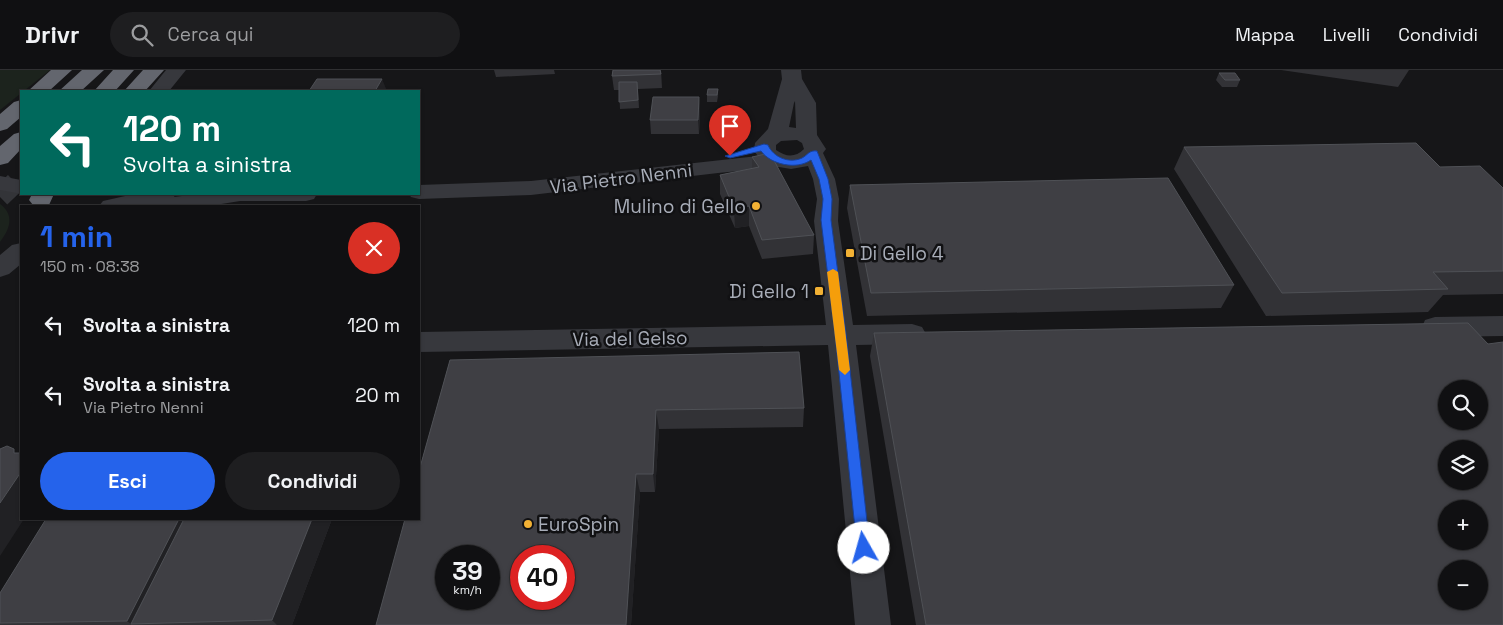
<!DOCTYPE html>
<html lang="it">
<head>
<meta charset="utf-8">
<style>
	body { margin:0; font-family:"Space Grotesk",sans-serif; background:#1e1e20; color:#f1f3f6; height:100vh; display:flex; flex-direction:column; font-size:19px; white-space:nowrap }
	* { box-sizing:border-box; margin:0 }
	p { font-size:16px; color:#9c9d9f }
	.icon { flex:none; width:28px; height:28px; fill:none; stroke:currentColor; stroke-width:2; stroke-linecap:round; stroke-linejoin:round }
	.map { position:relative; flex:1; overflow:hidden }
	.drawer { position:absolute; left:20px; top:135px; width:400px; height:315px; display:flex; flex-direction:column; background:#101012; border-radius:0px; box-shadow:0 1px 4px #0004,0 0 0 1px #303032 }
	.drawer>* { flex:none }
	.top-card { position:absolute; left:20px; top:20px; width:400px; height:105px; border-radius:0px; box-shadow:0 1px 4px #0004,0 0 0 1px #303032; background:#00695c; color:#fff; overflow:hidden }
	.fabs { position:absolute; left:1438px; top:310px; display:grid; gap:10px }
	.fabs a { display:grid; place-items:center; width:50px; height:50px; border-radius:50%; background:#101012; box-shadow:0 1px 4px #0004,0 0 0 1px #303032; font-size:25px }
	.speed { position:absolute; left:435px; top:475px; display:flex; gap:10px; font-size:25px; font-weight:700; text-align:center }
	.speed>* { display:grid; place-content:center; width:65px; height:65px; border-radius:50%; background:#101012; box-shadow:0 1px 4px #0004,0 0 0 1px #303032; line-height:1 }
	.speed small { font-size:12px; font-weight:400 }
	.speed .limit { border:8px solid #d22; background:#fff; color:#111 }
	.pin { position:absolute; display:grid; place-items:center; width:42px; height:42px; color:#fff; margin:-51px -21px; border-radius:50% 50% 50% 0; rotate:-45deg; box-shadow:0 0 5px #0007 }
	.pin .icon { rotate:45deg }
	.me { position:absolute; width:55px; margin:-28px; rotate:353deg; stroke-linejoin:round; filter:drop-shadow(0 0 4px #0008) }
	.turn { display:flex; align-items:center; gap:18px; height:105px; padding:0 20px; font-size:22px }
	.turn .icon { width:65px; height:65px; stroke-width:2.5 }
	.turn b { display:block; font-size:35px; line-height:42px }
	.round { display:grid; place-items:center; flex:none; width:52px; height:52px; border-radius:26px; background:#1e1e20 }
	.overview { display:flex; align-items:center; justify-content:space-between; height:85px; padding:0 20px }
	h1 { font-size:30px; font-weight:700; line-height:38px; color:#2563eb }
	.primary-button { display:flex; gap:10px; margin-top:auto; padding:10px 20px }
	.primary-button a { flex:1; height:58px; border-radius:30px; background:#2563eb; color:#fff; font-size:20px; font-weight:700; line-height:58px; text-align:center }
	.primary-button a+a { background:#1e1e20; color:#f1f3f6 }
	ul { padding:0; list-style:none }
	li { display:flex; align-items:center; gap:15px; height:70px; padding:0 20px }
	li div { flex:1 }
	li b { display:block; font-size:19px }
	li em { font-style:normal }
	header { display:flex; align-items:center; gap:30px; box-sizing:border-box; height:70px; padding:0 25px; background:#101012; border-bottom:1px solid #303032 }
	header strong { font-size:24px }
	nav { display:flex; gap:28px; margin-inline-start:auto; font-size:18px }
	.search { width:350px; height:45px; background:#1e1e20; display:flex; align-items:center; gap:12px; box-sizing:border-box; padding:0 18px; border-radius:28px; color:#9c9d9f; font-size:19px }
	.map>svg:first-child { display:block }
	.green { fill:#1c231d }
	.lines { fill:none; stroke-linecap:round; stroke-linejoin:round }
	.highway-tunnel { stroke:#333438; stroke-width:21; stroke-dasharray:21 11; stroke-linecap:butt }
	.minor { fill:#37383d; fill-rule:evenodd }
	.highway { fill:#63666e; fill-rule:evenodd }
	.wall { fill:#323236 }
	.shaded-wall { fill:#212124 }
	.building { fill:#3f3f44; stroke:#4f5156; fill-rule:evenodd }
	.route { fill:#2563eb; stroke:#184099 }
	.slow { fill:#f59e0b }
	.poi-dot { fill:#f2b134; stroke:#111113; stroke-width:2 }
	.labels { text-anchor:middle; stroke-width:5; stroke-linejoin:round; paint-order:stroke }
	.street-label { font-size:19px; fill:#a8adb8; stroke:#111113 }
	.poi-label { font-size:19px; fill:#a8adb8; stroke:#111113; text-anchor:end }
</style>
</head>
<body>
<header>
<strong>Drivr</strong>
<div class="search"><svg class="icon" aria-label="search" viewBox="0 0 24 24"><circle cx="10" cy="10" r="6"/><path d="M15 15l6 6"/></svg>Cerca qui</div>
<nav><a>Mappa</a><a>Livelli</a><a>Condividi</a></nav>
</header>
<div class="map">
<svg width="1503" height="555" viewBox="0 0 1503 555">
	<rect width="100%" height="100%" fill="#161618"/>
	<path class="green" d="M0,0H50L0,40Z
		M0,134C15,145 10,159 0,172Z"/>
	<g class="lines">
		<path class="highway-tunnel" d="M0,127L21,107"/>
		<path class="minor" d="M166,0H186L169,21H149Z
			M781,0H801L802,9L816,33L817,65L826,79L823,83L835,109L839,129L838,151L853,255L912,254L922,257L926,264L922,271L912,274L856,275L891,555H855L828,275L419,282V262L826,255L814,151L817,129L813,109L808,96L791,99L779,97L718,103L531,125L419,129L411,127L409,124H419V115L531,111L758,86L754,81L755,73L768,59L782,9ZM795,31L796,58L789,57L794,33ZM797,70L802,73L804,79C795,88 786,87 776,80V75L781,71Z
			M0,106L21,110L22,124L0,120Z
			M134,124H176L174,127L197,124H317L314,129L306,131H240L209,136H153L154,134L142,136H99L103,131Z
			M21,173V194L9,204L0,207V185L12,175Z
			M1503,246V266L1435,267L1425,264L1422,257L1425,250L1435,247Z"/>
		<path class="highway" d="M51,0H72L49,21H28Z
			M82,0H104L81,21H59Z
			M113,0H134L115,21H94Z
			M143,0H164L145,21H124Z
			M21,30V47L7,59L0,61V44L14,32Z
			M21,62V79L8,93L0,95V76L14,64Z
			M32,124H54L49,135H33L29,130Z"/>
	</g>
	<path class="wall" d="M494,0H554L555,4L496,7Z
		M613,0H661L662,18L638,19L639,38L620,39L619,20H614L612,6Z
		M1281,0H1409L1398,17Z
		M1219,3L1240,10L1237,17H1222L1216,10Z
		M718,19V26L717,32H707V25Z
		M699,27L700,40L699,64H651L650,50Z
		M1184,77L1440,97L1503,118V224L1443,225L1428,242L1266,246L1174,99Z
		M752,87L814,165L813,184L762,189L749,156L735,158L720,124V105L752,98Z
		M850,115L1234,215L1221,238L867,246L847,138Z
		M874,263L1488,274L1503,555H916L870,286Z
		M450,290L804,338L803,357L659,359L655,422H640L631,555H376Z
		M46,449H332L292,555H0V523Z"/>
	<path class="shaded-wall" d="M382,9L387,21H375Z
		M699,27L700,40L699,64L698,50Z
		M749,136V156L735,158L734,139Z
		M656,340L659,359L655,422L653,404Z
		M21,402V449H24L0,486V433Z
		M636,404L640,422L631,555H626Z
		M179,449H209L131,554L127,551Z
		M312,449H332L292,555H277L272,550Z"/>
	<path class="building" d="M613,0H660L661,4L612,6Z
		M1219,3H1235L1240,10H1225Z
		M317,9H382L375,21H309Z
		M619,12H637L638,30L619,32Z
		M708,19H718L717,25H707Z
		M653,27H699L698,50H650Z
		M1416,73L1440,97L1480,96L1503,118V201L1433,202L1448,219L1282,223L1184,77Z
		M770,83L814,165L762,170L749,136L734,139L720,105L759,97L752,87Z
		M1168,108L1234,215L871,223L850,115Z
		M1468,253L1488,274L1503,272V555H926L874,263ZM1446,319H1479V351H1446ZM1446,379H1479V411H1446ZM1446,439H1479V471H1446ZM1446,499H1479V531H1446Z
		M799,282L804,338L656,340L653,404H636L626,555H376L405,449H419V401L450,290ZM446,486H489V529H446ZM521,486H564V529H521Z
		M7,376L14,379V383H21V402L0,433V379Z
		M46,449H179L127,551L0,553V523Z
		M184,449H312L272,550L131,554Z"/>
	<path class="route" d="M764,74L768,75C773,87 789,94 802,88C808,85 809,80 817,81L828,109L832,129L831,150L846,264L870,478L868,482L864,484L859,482L857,478L835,264L821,150L823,129L819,109L811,90C797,100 771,95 761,81L730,88L725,86Z"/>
	<path class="slow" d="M833,199L838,202L850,300L845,305L839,300L827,202Z"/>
	<g class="poi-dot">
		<circle cx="756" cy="136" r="5"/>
		<rect x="845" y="178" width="10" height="10" rx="2.5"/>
		<rect x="814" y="216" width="10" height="10" rx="2.5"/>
		<circle cx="528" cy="454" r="5"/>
	</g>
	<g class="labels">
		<g class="street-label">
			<text transform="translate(621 108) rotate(-7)" y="7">Via Pietro Nenni</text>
			<text transform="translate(630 268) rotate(-1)" y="7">Via del Gelso</text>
		</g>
		<g class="poi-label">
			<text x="746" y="143">Mulino di Gello</text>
			<text x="860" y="190" text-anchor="start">Di Gello 4</text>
			<text x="809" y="228">Di Gello 1</text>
			<text x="538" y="461" text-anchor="start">EuroSpin</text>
		</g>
	</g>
</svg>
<div class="fabs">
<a><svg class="icon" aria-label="search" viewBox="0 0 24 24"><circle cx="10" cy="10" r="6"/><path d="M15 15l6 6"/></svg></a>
<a><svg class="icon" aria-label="layers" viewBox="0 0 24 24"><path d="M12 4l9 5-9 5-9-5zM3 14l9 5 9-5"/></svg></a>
<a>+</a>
<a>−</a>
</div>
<div class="speed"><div>39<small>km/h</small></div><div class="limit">40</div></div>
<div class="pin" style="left:730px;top:86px;background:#d93025"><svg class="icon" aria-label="arrive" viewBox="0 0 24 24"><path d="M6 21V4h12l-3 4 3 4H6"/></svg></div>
<svg class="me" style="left:864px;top:478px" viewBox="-20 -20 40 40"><circle r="19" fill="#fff"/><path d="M0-13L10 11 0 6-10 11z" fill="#2563eb"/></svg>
<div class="top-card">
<div class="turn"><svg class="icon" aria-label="left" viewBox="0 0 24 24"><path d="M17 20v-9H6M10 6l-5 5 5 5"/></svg><div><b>120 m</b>Svolta a sinistra</div></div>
</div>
<section class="drawer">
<div class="overview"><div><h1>1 min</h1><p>150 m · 08:38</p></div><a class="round" style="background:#d93025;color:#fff"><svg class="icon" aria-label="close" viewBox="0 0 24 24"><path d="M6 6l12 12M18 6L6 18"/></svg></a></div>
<ul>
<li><svg class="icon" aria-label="left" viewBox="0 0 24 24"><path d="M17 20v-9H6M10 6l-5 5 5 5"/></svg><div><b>Svolta a sinistra</b></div><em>120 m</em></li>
<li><svg class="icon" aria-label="left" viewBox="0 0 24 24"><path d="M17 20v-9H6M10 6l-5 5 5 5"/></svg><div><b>Svolta a sinistra</b><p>Via Pietro Nenni</p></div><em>20 m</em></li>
</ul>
<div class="primary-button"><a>Esci</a><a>Condividi</a></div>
</section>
</div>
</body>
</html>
